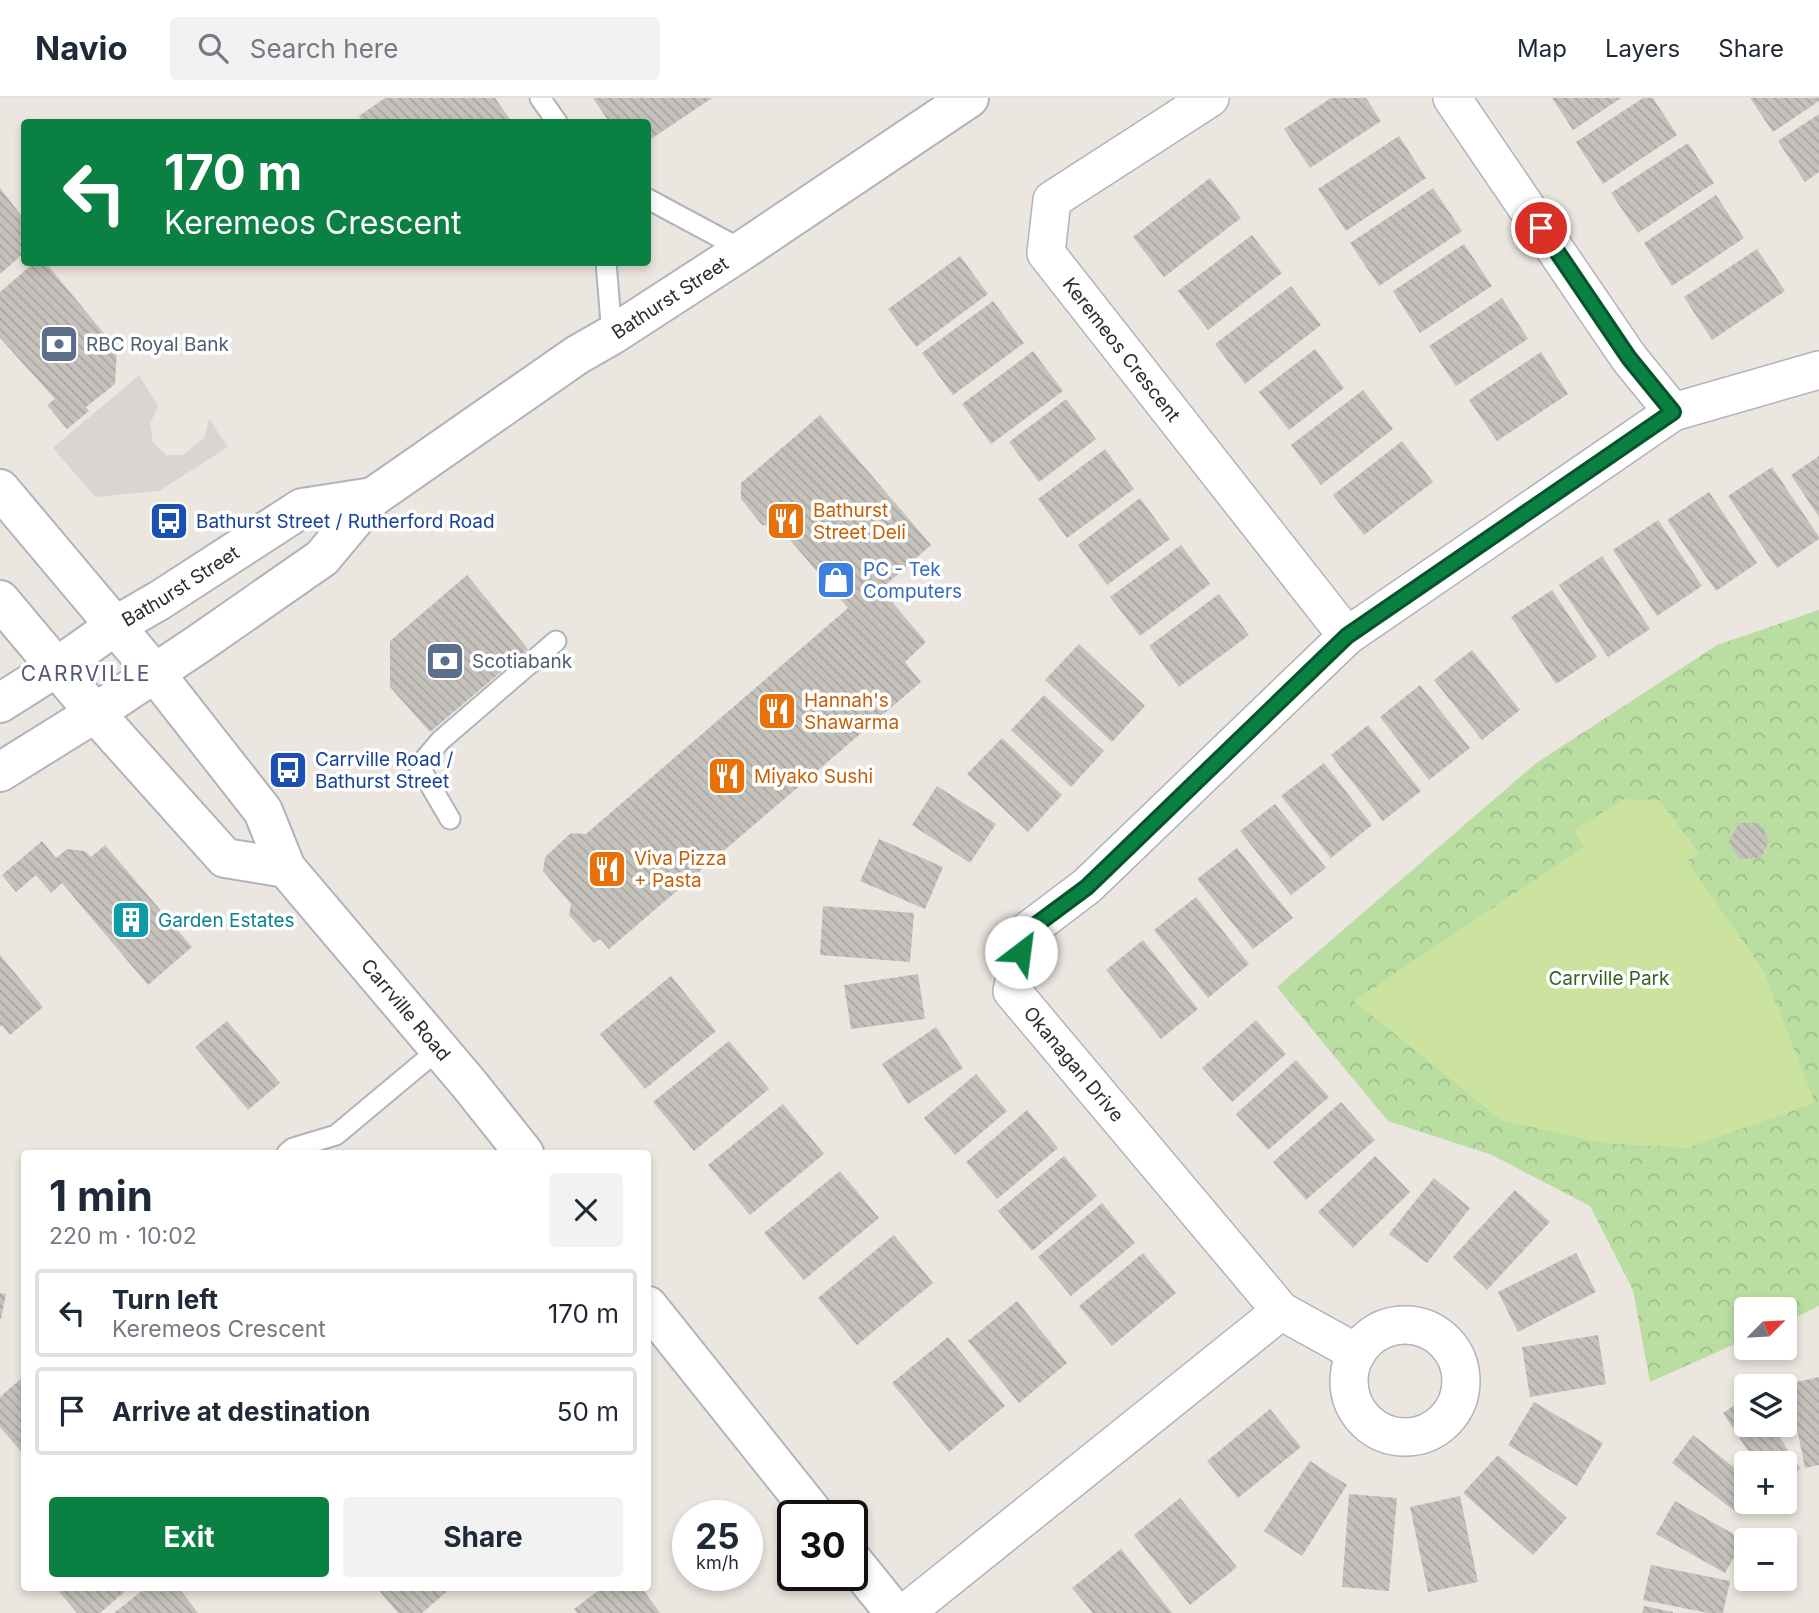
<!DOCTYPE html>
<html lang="en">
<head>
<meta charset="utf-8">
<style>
	body { margin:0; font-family:Inter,sans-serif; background:#f2f2f3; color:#1f2937; height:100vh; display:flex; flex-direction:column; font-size:26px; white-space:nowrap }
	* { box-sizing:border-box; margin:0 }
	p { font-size:23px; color:#747a83 }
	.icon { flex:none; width:38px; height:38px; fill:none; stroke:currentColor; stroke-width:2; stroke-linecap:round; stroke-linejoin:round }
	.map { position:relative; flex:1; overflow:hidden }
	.side { position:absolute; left:21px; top:1052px; width:630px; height:441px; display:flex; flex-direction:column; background:#fff; border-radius:7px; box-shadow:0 4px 10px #0003 }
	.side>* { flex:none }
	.guide { position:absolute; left:21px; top:21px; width:630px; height:147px; border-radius:7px; box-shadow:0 4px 10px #0003; background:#0b8043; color:#fff; overflow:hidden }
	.needle { width:46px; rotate:66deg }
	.buttons { position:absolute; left:1734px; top:1199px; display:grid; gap:14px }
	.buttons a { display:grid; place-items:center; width:63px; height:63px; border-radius:7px; background:#fff; box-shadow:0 4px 10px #0003; font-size:35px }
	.speed { position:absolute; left:672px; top:1402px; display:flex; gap:14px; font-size:35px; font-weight:700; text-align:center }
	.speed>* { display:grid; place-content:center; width:91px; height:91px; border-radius:50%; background:#fff; box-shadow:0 4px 10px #0003; line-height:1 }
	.speed small { font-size:18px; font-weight:400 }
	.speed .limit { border:4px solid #111; border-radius:10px; background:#fff; color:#111 }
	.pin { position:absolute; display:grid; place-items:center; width:60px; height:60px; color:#fff; margin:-30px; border:4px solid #fff; border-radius:50%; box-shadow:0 2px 7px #0007 }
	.me { position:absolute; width:77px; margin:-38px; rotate:30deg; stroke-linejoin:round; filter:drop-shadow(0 0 5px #0008) }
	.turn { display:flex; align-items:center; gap:24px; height:147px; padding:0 28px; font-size:32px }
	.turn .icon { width:91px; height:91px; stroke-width:2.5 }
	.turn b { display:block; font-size:49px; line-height:60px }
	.round { display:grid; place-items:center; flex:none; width:74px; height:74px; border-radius:7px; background:#f2f2f3 }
	.headline { display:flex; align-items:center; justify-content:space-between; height:119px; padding:0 28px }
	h1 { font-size:42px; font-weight:700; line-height:52px }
	.button { display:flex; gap:14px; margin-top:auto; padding:14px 28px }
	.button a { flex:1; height:80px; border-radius:7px; background:#0b8043; color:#fff; font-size:28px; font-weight:700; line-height:80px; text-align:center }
	.button a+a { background:#f2f2f3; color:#1f2937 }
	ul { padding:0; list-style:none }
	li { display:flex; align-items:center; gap:21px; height:88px; margin:0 14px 10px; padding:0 14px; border:4px solid #e0e1e3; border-radius:7px }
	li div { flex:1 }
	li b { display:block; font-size:26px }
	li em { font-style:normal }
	header { display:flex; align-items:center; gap:42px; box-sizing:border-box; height:98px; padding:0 35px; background:#fff; border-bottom:2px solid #e0e1e3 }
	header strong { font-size:33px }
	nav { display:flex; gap:38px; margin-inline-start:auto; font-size:24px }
	.search { width:490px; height:63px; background:#f2f2f3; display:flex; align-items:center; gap:18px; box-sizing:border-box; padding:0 24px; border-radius:7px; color:#747a83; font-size:26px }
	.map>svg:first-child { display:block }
	.park { fill:url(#park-crowns) }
	.pitch { fill:#cbe39f }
	.plaza { fill:#d9d6d2 }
	.building { fill:url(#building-back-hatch) }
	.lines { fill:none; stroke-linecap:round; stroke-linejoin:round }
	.lane-casing { stroke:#b0b3bb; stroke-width:23 }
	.street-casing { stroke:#b0b3bb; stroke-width:40 }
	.secondary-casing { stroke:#b0b3bb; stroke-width:42 }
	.lane { stroke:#fff; stroke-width:19 }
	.street { stroke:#fff; stroke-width:37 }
	.secondary { stroke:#fff; stroke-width:38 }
	.route-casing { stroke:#07532c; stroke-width:18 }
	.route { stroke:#0b8043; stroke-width:12 }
	.labels { text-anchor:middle; stroke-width:7; stroke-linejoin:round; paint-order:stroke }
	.street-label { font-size:19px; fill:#2c2c2c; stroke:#fff }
	.service-label { font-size:19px; fill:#4e5e75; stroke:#fff; text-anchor:start }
	.food-label { font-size:19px; fill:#c56008; stroke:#fff; text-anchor:start }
	.transit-label { font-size:19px; fill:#164399; stroke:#fff; text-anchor:start }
	.shop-label { font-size:19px; fill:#366cbe; stroke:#fff; text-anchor:start }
	.culture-label { font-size:19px; fill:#0d838f; stroke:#fff; text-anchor:start }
	.park-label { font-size:19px; fill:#346322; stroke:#fff }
	.neighbourhood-label { font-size:21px; letter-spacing:2px; fill:#515a79; stroke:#fff }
</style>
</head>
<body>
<header>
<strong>Navio</strong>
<div class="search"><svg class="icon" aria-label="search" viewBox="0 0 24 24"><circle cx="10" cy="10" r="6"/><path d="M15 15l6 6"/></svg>Search here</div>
<nav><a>Map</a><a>Layers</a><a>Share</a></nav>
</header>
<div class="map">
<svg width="1819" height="1515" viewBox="0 0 1819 1515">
	<defs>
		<pattern id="park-crowns" width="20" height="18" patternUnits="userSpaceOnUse" patternTransform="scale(1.75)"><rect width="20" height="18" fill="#badda2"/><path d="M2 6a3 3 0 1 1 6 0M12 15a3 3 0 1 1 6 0" fill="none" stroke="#a0be8c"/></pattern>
		<pattern id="building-back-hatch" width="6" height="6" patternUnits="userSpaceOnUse" patternTransform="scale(1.75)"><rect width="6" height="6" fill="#c5c1bb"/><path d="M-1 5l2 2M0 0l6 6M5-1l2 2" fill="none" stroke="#a9a6a1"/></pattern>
	</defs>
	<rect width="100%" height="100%" fill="#ece6e0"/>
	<path class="park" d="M1819,512V1208L1785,1224V1211H1746V1241L1650,1284L1633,1192L1590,1108L1492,1057L1388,1023L1277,889L1535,666L1717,547Z"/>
	<path class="pitch" d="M1624,701L1659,702L1699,755L1687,763L1763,872L1815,1005L1687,1050L1603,1045L1501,1022L1354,903L1584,749L1574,732Z"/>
	<path class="plaza" d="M139,277L158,308L150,326L153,344L166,357H183L205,339L209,321L228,349L159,393L95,399L53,350Z"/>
	<path class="building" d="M385,0H495L512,24H363L359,18Z
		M593,0H712L648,43V24H609Z
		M1331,0H1366L1381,23L1310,70L1284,31Z
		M1552,0H1621L1573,32Z
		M1643,0H1653L1677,37L1603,86L1576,44Z
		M1750,0H1819V3L1773,34Z
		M1819,16V74L1805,84L1778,43Z
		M1399,38L1426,80L1346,133L1318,91Z
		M1688,45L1714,85L1638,135L1611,95Z
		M1210,80L1241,120L1164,179L1133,139Z
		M0,90L24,121V155L0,176Z
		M1433,90L1462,133L1379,188L1350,145Z
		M1716,97L1744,140L1672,188L1644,145Z
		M1252,137L1282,175L1208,232L1178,193Z
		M1464,146L1492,188L1420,235L1393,193Z
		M1757,151L1785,193L1712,242L1684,199Z
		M960,158L988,196L916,249L888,211Z
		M35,164H45L117,251L115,286L86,309L89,313L67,331L47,307L55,301L0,240V194Z
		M1291,188L1321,227L1245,286L1215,246Z
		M1502,200L1528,241L1456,288L1429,248Z
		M993,203L1024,245L953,297L922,255Z
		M1315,251L1344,290L1289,332L1259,294Z
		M1033,253L1063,293L991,346L962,306Z
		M1541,254L1568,296L1497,343L1469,302Z
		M1363,292L1393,331L1321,387L1291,347Z
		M1066,301L1096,341L1039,384L1009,344Z
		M820,317L931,447L881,491L926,544L905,564L921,584L609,851L600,841L594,845L569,817L571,806L543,773L545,759L571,735L586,736L848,510L779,429L762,427L741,401V385Z
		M1402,343L1433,384L1364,437L1333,397Z
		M1105,351L1134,391L1067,440L1038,401Z
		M1819,358V419L1791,377Z
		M1772,369L1819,439V441L1777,470L1728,398Z
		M1709,394L1757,465L1716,493L1667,422Z
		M1140,400L1170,441L1107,487L1078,447Z
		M1658,422L1702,488L1657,518L1613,452Z
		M1181,447L1210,486L1140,538L1110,499Z
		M1602,458L1650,531L1608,559L1559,487Z
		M467,477L528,551L430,634L390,589V543Z
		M1552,492L1597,559L1556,586L1511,519Z
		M1219,496L1249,537L1179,589L1149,548Z
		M1079,546L1145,608L1112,644L1045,582Z
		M1472,552L1520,612L1482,642L1434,582Z
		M1420,587L1470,650L1429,682L1380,619Z
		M1044,597L1104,653L1071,689L1011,632Z
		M1368,627L1421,693L1383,723L1331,657Z
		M1002,640L1062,697L1028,734L967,676Z
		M1324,665L1372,727L1331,760L1281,698Z
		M937,688L996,726L970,765L912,727Z
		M1275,706L1326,770L1291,797L1240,733Z
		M1739,725H1759L1769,743L1761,760L1739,761L1729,744Z
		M879,741L943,769L925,811L860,783Z
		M42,743L56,760L67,751L85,753L91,759L105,747L192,849L148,887L62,785L51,795L36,777L16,794L2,777Z
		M1237,750L1293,820L1253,851L1197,781Z
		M1196,799L1249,866L1208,900L1154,832Z
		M823,808L914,815L910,864L820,857Z
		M1143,842L1198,911L1161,941L1106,872Z
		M0,857L43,909L10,937L2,927L0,929Z
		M918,876L925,921L851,931L844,887Z
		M671,878L716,933L645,991L600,936Z
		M1256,922L1286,956L1232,1004L1202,970Z
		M227,923L280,985L248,1012L195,949Z
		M936,929L963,970L908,1006L882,966Z
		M729,943L769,991L694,1053L653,1004Z
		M1296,962L1329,999L1268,1052L1236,1016Z
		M976,976L1007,1013L955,1057L924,1020Z
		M1341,1004L1375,1042L1306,1102L1273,1064Z
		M783,1006L824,1056L750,1117L708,1067Z
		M1027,1012L1058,1050L997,1101L966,1064Z
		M1064,1058L1097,1098L1032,1153L998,1113Z
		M1375,1058L1410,1094L1353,1150L1318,1114Z
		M840,1073L879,1120L804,1182L764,1135Z
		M1434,1080L1470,1110L1427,1165L1389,1136Z
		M1515,1092L1550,1124L1487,1192L1453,1159Z
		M1102,1105L1135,1145L1071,1198L1038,1159Z
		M894,1137L933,1185L857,1247L818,1200Z
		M1143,1155L1176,1195L1112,1248L1079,1208Z
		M1576,1155L1596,1194L1518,1234L1498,1194Z
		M0,1195L6,1196L1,1221H0Z
		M1017,1203L1067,1265L1019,1305L968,1243Z
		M1598,1237L1606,1286L1530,1299L1522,1249Z
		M948,1239L1005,1308L949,1354L892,1285Z
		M24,1278V1357L0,1329V1299Z
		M1819,1279V1367L1805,1370L1788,1286Z
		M1746,1299V1326H1771L1800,1371L1785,1381V1365H1756L1723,1315Z
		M1534,1304L1603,1345L1577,1388L1508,1347Z
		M1270,1311L1301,1349L1238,1400L1207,1363Z
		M1693,1337L1746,1379V1404H1750L1740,1417L1672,1365Z
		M1498,1357L1567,1420L1533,1457L1463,1395Z
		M1310,1363L1347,1387L1302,1458L1264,1433Z
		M1349,1396L1397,1400L1389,1493L1342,1489Z
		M1460,1398L1478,1484L1428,1494L1410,1409Z
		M1180,1400L1237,1469L1190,1507L1134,1437Z
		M1675,1403L1744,1442L1725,1475L1656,1436Z
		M1121,1451L1172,1515H1093L1072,1490Z
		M1651,1467L1730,1483L1723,1515H1708L1643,1502Z
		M55,1489H130L100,1515H77Z
		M147,1489H178L198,1515H114Z
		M376,1489H452L422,1515H398Z
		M603,1489H641L660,1515H577L574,1511Z
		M1644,1508L1673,1514V1515H1642Z"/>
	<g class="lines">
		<g class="lane-casing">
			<path id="lane" d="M540,0L557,24
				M648,101L743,152
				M606,164L612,237
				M450,721L419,668L440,643L556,543
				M287,1055L293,1050L336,1037L439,951"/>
		</g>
		<g class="street-casing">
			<g id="street">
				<path id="s1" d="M1210,0L1052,102L1046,155L1347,538"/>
				<path d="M1452,0L1629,260L1673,314"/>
				<circle cx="1405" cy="1283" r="56"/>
				<path d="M1357,1255L1281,1213L1012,893L1025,835L1087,788L1347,538L1673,314L1819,272"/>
				<path d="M905,1515L1281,1213"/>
			</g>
		</g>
		<g class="secondary-casing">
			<g id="secondary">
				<path id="s2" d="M0,391L154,574L263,713L286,770L469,986L524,1055"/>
				<path d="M0,502L95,615L225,760L286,770"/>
				<path id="s3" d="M0,605L57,569L115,528L160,502L302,410L373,399"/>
				<path id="s4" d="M0,674L95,615L200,545L322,460L373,399L577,257L612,237L743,152L969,0"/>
				<path d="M648,1208L816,1418"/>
				<path d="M852,1462L895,1515"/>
			</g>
		</g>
		<use href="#lane" class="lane"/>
		<use href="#street" class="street"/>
		<use href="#secondary" class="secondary"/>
	</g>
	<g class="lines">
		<g class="route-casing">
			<path id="route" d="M1021,854L1025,835L1087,789L1347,538L1673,314L1629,260L1541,130"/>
		</g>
		<use href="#route" class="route"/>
	</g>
	<defs>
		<g id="bank-square" transform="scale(2.0125)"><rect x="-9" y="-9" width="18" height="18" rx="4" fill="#5c6f8a" stroke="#fff"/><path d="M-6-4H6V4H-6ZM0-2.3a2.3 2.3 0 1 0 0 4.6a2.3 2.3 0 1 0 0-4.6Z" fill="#fff"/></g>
		<g id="bus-square" transform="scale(2.0125)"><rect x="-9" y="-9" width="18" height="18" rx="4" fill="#1a4fb4" stroke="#fff"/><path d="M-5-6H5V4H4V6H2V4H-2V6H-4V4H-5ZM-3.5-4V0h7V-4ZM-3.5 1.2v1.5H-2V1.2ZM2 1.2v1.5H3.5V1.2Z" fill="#fff"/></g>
		<g id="restaurant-square" transform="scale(2.0125)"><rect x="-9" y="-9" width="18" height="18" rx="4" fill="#e8710a" stroke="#fff"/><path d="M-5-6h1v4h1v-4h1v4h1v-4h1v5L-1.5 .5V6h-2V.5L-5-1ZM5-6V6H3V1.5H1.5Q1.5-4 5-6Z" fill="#fff"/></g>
		<g id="shop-square" transform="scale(2.0125)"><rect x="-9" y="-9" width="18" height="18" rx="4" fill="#3f7fe0" stroke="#fff"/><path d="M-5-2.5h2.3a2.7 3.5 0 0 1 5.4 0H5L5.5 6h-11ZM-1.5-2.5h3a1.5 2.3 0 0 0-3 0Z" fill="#fff"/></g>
		<g id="building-square" transform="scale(2.0125)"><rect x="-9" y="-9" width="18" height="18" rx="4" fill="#0f9aa8" stroke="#fff"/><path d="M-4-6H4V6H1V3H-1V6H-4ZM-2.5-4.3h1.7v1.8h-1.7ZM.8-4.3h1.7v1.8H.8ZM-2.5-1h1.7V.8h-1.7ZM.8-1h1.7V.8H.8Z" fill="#fff"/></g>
	</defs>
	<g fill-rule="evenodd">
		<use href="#bank-square" x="59" y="246"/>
		<use href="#bus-square" x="169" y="423"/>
		<use href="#restaurant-square" x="786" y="423"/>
		<use href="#shop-square" x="836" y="482"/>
		<use href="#bank-square" x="445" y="563"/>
		<use href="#restaurant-square" x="777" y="613"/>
		<use href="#bus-square" x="288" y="672"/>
		<use href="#restaurant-square" x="727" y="678"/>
		<use href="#restaurant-square" x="607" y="771"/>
		<use href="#building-square" x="131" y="822"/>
	</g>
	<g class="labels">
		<g class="street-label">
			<text dy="7" stroke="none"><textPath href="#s4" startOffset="824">Bathurst Street</textPath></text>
			<text dy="7" stroke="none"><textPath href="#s1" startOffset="364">Keremeos Crescent</textPath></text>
			<text dy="7" stroke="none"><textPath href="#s3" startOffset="215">Bathurst Street</textPath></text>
			<text dy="7" stroke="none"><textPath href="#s2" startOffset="663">Carrville Road</textPath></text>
			<text transform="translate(1074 966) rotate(50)" y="7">Okanagan Drive</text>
		</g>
		<g class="service-label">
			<text x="86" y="253">RBC Royal Bank</text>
			<text x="472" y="570">Scotiabank</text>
		</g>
		<g class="food-label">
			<text x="813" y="419">Bathurst<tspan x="813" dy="22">Street Deli</tspan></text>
			<text x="804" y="609">Hannah's<tspan x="804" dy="22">Shawarma</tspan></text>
			<text x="754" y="685">Miyako Sushi</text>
			<text x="634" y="767">Viva Pizza<tspan x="634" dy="22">+ Pasta</tspan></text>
		</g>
		<g class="transit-label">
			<text x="196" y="430">Bathurst Street / Rutherford Road</text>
			<text x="315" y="668">Carrville Road /<tspan x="315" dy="22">Bathurst Street</tspan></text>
		</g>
		<g class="shop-label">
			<text x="863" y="478">PC - Tek<tspan x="863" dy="22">Computers</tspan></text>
		</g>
		<g class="culture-label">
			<text x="158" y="829">Garden Estates</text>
		</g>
		<g class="park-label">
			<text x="1609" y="887">Carrville Park</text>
		</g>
		<g class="neighbourhood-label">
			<text x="86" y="583">CARRVILLE</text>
		</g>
	</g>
</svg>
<div class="buttons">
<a><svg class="needle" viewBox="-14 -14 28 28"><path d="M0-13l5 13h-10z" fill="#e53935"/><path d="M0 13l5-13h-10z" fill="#747a83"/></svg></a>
<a><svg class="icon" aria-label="layers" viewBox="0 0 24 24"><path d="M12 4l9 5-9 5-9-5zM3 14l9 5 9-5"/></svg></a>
<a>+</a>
<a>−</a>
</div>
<div class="speed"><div>25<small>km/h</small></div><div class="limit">30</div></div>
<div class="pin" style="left:1541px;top:130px;background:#d93025"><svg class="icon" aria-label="arrive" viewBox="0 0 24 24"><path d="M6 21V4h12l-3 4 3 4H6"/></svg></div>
<svg class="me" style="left:1021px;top:854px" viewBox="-20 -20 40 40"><circle r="19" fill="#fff"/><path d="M0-13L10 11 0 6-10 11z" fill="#0b8043"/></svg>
<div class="guide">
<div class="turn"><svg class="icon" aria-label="left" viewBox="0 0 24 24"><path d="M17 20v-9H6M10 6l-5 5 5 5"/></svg><div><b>170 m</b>Keremeos Crescent</div></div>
</div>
<section class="side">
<div class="headline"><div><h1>1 min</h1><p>220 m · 10:02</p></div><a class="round"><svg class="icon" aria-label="close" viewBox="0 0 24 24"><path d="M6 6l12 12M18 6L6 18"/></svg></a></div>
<ul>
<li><svg class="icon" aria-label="left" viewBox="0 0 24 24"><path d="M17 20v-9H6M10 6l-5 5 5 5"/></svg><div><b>Turn left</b><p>Keremeos Crescent</p></div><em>170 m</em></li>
<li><svg class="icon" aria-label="arrive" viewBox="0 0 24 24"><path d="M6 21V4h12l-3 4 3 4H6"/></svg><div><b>Arrive at destination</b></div><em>50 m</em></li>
</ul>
<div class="button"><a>Exit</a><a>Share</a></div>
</section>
</div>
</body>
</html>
